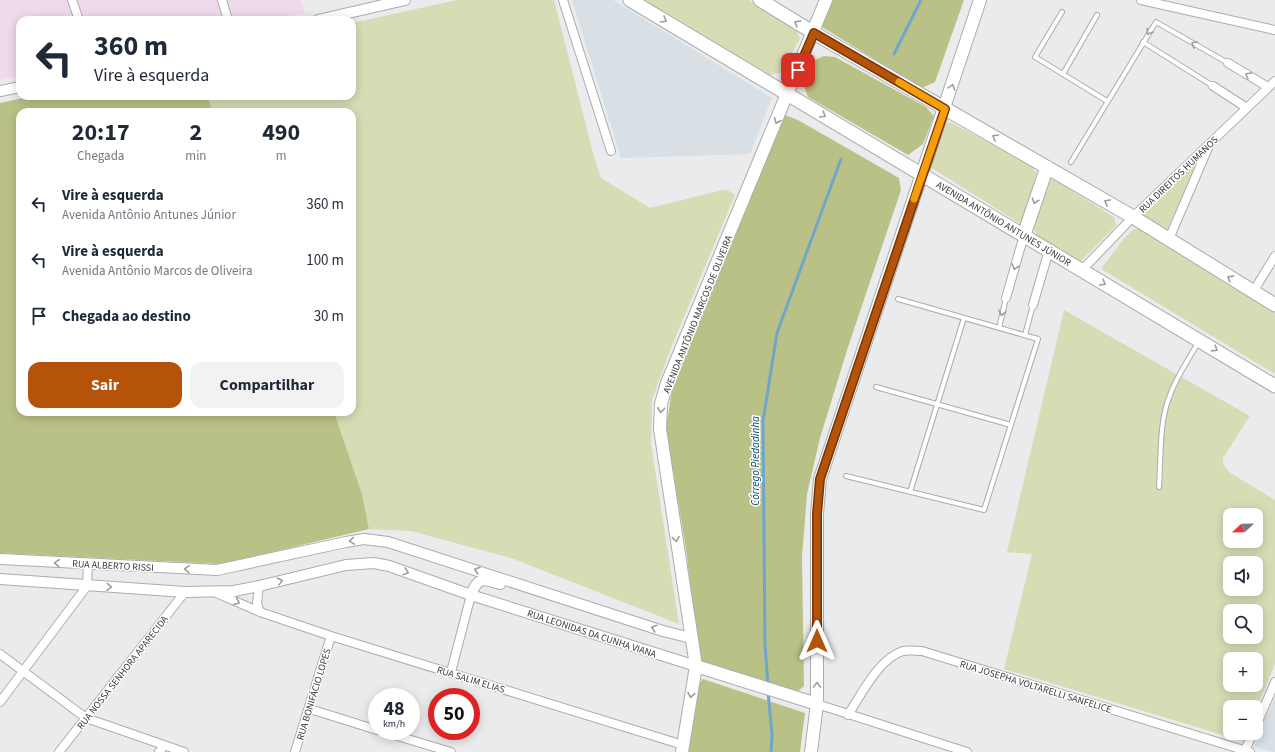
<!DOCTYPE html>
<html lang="pt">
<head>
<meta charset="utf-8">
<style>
	body { margin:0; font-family:"Source Sans 3",sans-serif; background:#f2f2f3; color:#1f2937; height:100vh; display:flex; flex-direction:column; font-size:15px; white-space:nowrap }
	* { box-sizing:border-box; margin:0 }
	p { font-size:13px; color:#747a83 }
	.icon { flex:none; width:22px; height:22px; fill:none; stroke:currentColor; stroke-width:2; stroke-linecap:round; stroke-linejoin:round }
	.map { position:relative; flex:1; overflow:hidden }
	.drawer { position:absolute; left:16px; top:108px; width:340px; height:308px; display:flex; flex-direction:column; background:#fff; border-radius:12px; box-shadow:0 2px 10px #0003 }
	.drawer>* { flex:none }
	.guide { position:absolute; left:16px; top:16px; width:340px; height:84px; border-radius:12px; box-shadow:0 2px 10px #0003; background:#fff; color:#1f2937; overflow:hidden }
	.needle { width:26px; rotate:248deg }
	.controls { position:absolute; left:1223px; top:508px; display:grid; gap:8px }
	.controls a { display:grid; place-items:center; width:40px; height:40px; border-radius:8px; background:#fff; box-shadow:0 2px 10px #0003; font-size:20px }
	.speed { position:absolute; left:368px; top:688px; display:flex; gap:8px; font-size:20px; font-weight:700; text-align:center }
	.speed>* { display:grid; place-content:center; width:52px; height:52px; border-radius:50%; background:#fff; box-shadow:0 2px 10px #0003; line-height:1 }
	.speed small { font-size:10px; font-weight:400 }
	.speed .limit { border:6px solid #d22; background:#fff; color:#111 }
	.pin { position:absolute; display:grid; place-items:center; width:34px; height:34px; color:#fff; margin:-17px; border-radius:8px; box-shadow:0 2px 6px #0006 }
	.me { position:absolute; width:44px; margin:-22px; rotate:0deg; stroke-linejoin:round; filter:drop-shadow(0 0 3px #0008) }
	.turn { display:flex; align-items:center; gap:14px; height:84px; padding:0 12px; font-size:18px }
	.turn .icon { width:52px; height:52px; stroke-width:2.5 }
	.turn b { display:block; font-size:28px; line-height:34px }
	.eta { display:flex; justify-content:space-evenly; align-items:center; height:68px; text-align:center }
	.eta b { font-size:24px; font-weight:700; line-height:28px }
	.button { display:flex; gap:8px; margin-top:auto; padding:8px 12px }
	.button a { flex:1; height:46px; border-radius:12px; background:#b45309; color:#fff; font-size:16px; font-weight:700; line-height:46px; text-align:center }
	.button a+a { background:#f2f2f3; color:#1f2937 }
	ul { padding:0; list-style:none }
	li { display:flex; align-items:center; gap:12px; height:56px; padding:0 12px }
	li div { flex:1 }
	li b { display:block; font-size:15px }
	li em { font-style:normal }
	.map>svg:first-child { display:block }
	.built { fill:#d8e0e6 }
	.industrial { fill:#eedaea }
	.green { fill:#d7dcb5; fill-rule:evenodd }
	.forest { fill:#bac186 }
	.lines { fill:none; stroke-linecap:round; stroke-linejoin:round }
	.stream { stroke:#70a6ca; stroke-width:3 }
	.service-casing { stroke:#abacad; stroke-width:6 }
	.minor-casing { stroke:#abacad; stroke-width:10 }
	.tertiary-casing { stroke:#abacad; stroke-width:12 }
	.secondary-casing { stroke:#abacad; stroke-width:14 }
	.primary-casing { stroke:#abacad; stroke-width:15 }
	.service { stroke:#fff; stroke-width:4 }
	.minor { stroke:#fff; stroke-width:8 }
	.tertiary { stroke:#fff; stroke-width:10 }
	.secondary { stroke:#fff; stroke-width:12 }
	.primary { stroke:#fff; stroke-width:13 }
	.oneway { stroke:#9c9d9d }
	.route-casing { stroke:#753606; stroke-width:10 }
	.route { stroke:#b45309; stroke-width:7 }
	.slow { stroke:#f59e0b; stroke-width:7 }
	.labels { text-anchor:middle; stroke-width:3; stroke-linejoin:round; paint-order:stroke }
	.street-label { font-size:10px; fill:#3a3b3b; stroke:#fff }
	.water-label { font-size:11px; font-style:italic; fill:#00476a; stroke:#fff }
</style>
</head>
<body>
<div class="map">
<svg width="1275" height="752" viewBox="0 0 1275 752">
	<rect width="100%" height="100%" fill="#eaebec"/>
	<path class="built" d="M572,0H613L772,98L750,154L621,158Z
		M1275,696V752H1272L1254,747Z"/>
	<path class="industrial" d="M0,0H301L305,13L270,20H20V75L0,80Z"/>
	<path class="green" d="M457,0H554L593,153L601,178L650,208L726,189L735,195L671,348L652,400L651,444L679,624L511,558L411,531L369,529L362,494L334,412H352V112H212L208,96H352V23Z
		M644,0H749L795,27L800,39L780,73L768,75Z
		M950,122L1031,165L1036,173L1026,217L1021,224L930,167L943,126Z
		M1199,159L1166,232L1140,217Z
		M1053,179L1114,217L1116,226L1079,263L1037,236L1033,227L1047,183Z
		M1134,229H1141L1275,313V374L1103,270L1102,267L1127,235Z
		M1064,310L1250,416L1223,458V464L1229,472L1275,500V664L1256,710V707H1230V733H1246L1243,741L1004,669L1032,554L1007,552ZM1230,515H1256V541H1230ZM1230,563H1256V589H1230ZM1230,611H1256V637H1230ZM1230,659H1256V685H1230Z"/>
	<path class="forest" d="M833,0H964L935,82L922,88L822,27Z
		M824,56L835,57L926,107L934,116L923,144L908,155L808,97L803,83L815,60Z
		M32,96H208L212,112H20V412H334L362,494L369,529L221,564L0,553V103Z
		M785,115L798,120L899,178L901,190L848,347L820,438L807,494L802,557L804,686L798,691L700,663L686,549L666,428L672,390Z
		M703,679L805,713L800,752H689L698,685Z"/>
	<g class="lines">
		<path class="stream" d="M894,54L921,0
			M768,686L765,645L763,421L777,333L841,159
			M768,692L772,735L771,752"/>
		<g class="service-casing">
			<path id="service" d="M1062,12L1035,57L1107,101
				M1143,42L1213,86
				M1063,74L1097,15
				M1071,162L1156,22L1228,63
				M999,328L1006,298
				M1025,335L1033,305
				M876,387L1011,425
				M846,476L984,510L1038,339L898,299
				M1159,487C1161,458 1159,421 1170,395C1177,376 1188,360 1198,343
				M910,492L964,318"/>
		</g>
		<g class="minor-casing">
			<path id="minor" d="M72,0L79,20
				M222,0L228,20
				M563,0L611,151
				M1141,0L1275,30
				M1228,63L1268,87
				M1213,86L1247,108
				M1169,239L1208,148
				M1082,270L1133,217L1275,81
				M1253,292L1275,256
				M1006,298L1024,235
				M1033,305L1049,250
				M259,586L257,603L260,612
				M214,592L260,612L331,636L683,745
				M0,654L86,718L184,752
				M451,672L471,595
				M0,702L87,586L88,564
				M817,704L967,752
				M310,709L377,730
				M848,715C861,695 879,658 903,651C908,650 916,651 922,651L1250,752
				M1256,726L1275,682
				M381,731L451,752
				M59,752L185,592
				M159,752L164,746
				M295,752L331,636
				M1244,752L1253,733"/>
		</g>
		<g class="tertiary-casing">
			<path id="tertiary" d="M318,20L405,0
				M0,91L20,87
				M0,559L217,570L346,542L364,539L388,542L663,631L691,638
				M0,579L185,592L234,591L259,586L346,565L374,563L389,566L471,595L696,666
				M471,595C478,576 483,579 500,584"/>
		</g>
		<g class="secondary-casing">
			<path id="secondary" d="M696,666L817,704
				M682,752L696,666L660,429L661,404L667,383L826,0
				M811,752L817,704V514L820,479L980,0"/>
		</g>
		<g class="primary-casing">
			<path id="primary" d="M630,0L1275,386
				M760,0L814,33L1133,217L1275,305
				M1024,235L1047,167"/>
		</g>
		<use href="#service" class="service"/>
		<use href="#minor" class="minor"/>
		<use href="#tertiary" class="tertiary"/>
		<use href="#secondary" class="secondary"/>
		<use href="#primary" class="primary"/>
	</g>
	<defs><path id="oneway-chevron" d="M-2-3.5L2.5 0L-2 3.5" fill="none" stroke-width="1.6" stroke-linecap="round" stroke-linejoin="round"/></defs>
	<g class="oneway">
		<use href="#oneway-chevron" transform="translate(664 20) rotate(31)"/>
		<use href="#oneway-chevron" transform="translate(797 23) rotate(-148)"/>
		<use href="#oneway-chevron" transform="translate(1149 32) rotate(121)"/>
		<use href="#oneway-chevron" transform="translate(1194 44) rotate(-150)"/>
		<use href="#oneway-chevron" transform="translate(1248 75) rotate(-149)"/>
		<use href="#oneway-chevron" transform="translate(952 87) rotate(-72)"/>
		<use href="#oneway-chevron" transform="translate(823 115) rotate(31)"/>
		<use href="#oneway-chevron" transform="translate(777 121) rotate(113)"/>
		<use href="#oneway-chevron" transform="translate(995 137) rotate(-150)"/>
		<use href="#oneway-chevron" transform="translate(1035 201) rotate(109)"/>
		<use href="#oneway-chevron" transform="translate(1107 202) rotate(-150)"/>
		<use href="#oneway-chevron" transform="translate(1015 267) rotate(106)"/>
		<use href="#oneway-chevron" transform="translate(1230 278) rotate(-148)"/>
		<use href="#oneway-chevron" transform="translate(1103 283) rotate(30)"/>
		<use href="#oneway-chevron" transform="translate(1002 313) rotate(103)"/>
		<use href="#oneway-chevron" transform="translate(1215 349) rotate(32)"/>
		<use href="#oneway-chevron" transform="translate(661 410) rotate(94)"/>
		<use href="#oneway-chevron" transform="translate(676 539) rotate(81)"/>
		<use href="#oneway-chevron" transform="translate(352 541) rotate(171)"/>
		<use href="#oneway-chevron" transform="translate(57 563) rotate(-177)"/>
		<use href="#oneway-chevron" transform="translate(187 569) rotate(-179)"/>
		<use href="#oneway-chevron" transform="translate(477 570) rotate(-162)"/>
		<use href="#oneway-chevron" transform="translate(406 572) rotate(19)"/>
		<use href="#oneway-chevron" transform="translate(280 581) rotate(-14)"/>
		<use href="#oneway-chevron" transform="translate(109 587) rotate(3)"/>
		<use href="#oneway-chevron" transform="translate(237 602) rotate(23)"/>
		<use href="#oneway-chevron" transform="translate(654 628) rotate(-162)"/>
		<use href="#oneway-chevron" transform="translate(817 685) rotate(-90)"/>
		<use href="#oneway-chevron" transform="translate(691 695) rotate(100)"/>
	</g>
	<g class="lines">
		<g class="route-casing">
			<path id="route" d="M798,70L814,33L945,109L820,479L817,514V641"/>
		</g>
		<use href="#route" class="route"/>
		<path class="slow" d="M899,82L945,109L914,199"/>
	</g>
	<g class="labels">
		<g class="street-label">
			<text transform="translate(1178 174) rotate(-44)" y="4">RUA DIREITOS HUMANOS</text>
			<text transform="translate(1004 223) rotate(31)" y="4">AVENIDA ANTÔNIO ANTUNES JÚNIOR</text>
			<text transform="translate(697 314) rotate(-68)" y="4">AVENIDA ANTÔNIO MARCOS DE OLIVEIRA</text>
			<text transform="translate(113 565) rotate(3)" y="4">RUA ALBERTO RISSI</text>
			<text transform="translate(592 633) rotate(18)" y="4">RUA LEONIDAS DA CUNHA VIANA</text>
			<text transform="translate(122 672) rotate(-52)" y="4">RUA NOSSA SENHORA APARECIDA</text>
			<text transform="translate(471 679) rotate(17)" y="4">RUA SALIM ELIAS</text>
			<text transform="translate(1036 686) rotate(17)" y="4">RUA JOSEPHA VOLTARELLI SANFELICE</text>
			<text transform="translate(313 694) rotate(-73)" y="4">RUA BONIFÁCIO LOPES</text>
		</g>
		<g class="water-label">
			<text transform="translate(755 461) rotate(-90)" y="4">Córrego Piedadinha</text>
		</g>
	</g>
</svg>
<div class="controls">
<a><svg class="needle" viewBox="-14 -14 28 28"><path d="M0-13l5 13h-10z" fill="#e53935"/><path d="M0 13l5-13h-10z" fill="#747a83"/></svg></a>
<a><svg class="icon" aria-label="sound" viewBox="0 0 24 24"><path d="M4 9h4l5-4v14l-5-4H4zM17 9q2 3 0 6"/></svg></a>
<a><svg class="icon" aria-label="search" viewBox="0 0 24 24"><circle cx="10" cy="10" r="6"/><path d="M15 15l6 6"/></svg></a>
<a>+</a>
<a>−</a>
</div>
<div class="speed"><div>48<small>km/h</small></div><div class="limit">50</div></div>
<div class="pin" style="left:798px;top:70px;background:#d93025"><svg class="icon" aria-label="arrive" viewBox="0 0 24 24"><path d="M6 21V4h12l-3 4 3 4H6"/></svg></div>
<svg class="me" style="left:817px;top:641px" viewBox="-20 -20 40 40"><path d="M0-17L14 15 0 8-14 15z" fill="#b45309" stroke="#fff" stroke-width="4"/></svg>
<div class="guide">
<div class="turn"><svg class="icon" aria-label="left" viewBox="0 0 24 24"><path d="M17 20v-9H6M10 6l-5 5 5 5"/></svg><div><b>360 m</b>Vire à esquerda</div></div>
</div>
<section class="drawer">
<div class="eta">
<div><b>20:17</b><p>Chegada</p></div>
<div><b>2</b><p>min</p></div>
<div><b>490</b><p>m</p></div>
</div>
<ul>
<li><svg class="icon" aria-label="left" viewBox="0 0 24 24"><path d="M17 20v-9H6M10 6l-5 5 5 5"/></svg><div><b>Vire à esquerda</b><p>Avenida Antônio Antunes Júnior</p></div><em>360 m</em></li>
<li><svg class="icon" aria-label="left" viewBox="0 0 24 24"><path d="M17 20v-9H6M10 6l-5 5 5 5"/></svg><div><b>Vire à esquerda</b><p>Avenida Antônio Marcos de Oliveira</p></div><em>100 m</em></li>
<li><svg class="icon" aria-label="arrive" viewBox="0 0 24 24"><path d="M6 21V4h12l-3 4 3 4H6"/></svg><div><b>Chegada ao destino</b></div><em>30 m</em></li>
</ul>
<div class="button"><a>Sair</a><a>Compartilhar</a></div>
</section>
</div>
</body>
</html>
